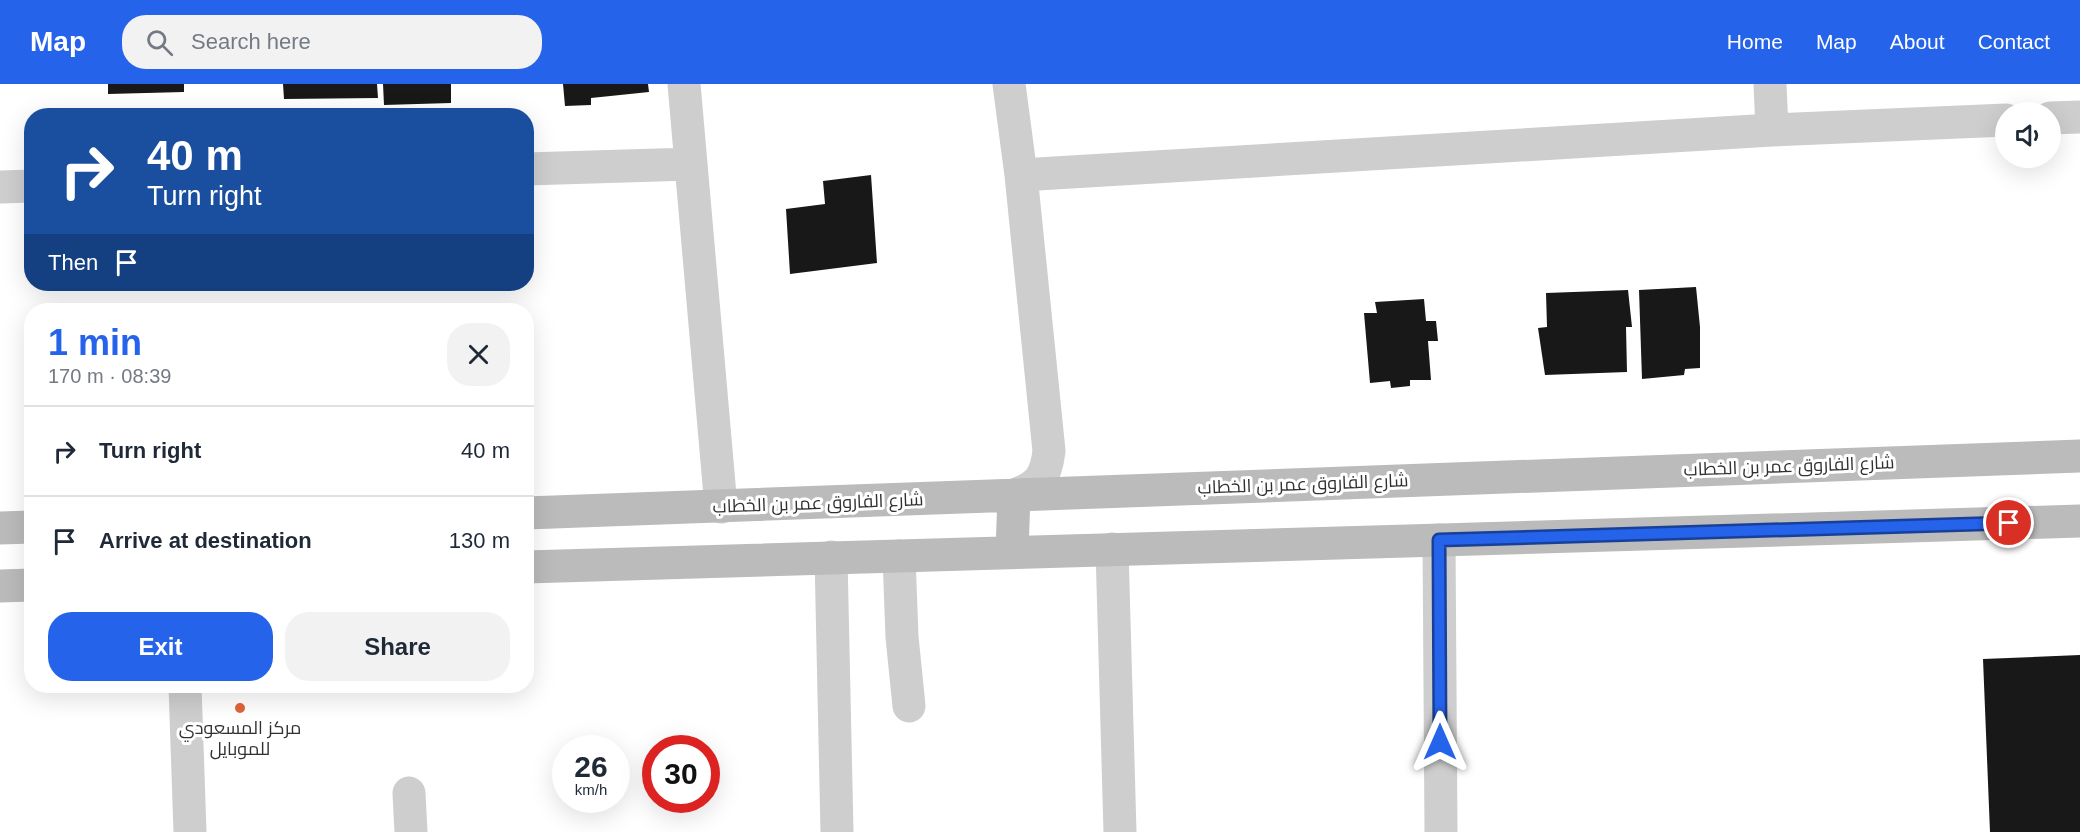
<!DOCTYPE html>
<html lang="en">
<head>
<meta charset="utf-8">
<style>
	body { margin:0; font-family:Helvetica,Cairo,sans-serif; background:#f2f2f3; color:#1f2937; height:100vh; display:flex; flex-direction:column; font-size:22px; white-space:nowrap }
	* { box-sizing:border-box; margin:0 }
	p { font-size:20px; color:#747a83 }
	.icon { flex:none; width:33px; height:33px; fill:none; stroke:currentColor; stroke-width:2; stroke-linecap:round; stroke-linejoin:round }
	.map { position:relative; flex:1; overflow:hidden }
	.panel { position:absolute; left:24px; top:219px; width:510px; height:390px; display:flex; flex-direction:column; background:#fff; border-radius:24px; box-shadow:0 6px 24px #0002 }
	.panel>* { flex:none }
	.guide { position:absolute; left:24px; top:24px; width:510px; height:183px; border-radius:24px; box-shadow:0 6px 24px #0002; background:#1a4fa0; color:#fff; overflow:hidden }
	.controls { position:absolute; left:1995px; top:18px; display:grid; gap:12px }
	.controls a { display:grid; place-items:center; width:66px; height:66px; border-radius:50%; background:#fff; box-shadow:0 6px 24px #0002; font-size:30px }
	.speed { position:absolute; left:552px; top:651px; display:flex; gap:12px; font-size:30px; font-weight:700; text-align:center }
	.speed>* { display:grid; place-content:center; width:78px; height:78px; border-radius:50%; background:#fff; box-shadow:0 6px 24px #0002; line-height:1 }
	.speed small { font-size:15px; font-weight:400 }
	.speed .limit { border:9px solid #d22; background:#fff; color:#111 }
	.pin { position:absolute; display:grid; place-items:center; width:51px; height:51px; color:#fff; margin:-26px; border:3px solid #fff; border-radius:50%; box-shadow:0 2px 6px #0007 }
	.me { position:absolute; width:66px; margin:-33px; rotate:0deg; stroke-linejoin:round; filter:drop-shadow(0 0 4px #0008) }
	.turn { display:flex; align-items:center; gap:21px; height:126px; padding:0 24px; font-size:27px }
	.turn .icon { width:78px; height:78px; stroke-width:2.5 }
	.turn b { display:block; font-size:42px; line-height:51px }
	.then { display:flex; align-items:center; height:57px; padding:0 24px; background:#0003; gap:12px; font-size:22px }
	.round { display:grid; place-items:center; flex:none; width:63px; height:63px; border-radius:24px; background:#f2f2f3 }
	.headline { display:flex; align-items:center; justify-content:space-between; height:102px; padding:0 24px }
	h1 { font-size:36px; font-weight:800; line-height:45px; color:#2563eb }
	.cta { display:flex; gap:12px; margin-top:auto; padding:12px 24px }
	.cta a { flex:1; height:69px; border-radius:24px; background:#2563eb; color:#fff; font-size:24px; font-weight:800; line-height:69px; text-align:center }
	.cta a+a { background:#f2f2f3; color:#1f2937 }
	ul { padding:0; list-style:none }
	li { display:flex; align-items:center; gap:18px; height:90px; padding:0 24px; border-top:2px solid #e0e1e3 }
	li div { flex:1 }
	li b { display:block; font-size:22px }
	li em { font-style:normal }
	header { display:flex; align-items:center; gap:36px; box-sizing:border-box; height:84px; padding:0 30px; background:#2563eb; color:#fff }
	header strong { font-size:28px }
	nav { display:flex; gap:33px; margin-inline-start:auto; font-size:21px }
	.search { width:420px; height:54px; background:#f2f2f3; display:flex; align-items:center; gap:15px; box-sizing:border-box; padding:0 21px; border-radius:24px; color:#747a83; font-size:22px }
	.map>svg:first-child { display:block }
	.building { fill:#181818 }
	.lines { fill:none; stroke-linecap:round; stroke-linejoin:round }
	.minor { stroke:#cecece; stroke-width:33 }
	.secondary { stroke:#bbb; stroke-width:33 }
	.route-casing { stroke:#184099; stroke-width:15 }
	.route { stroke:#2563eb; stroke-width:10 }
	.poi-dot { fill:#e1653a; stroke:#fff; stroke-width:2 }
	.labels { text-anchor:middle; stroke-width:6; stroke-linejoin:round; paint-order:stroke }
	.street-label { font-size:18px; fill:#313131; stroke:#fff }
	.poi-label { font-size:18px; fill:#313131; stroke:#fff }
</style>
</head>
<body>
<header>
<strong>Map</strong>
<div class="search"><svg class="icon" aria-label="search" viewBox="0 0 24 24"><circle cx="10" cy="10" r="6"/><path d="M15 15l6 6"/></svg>Search here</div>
<nav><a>Home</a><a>Map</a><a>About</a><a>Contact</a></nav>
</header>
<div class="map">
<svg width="2080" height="748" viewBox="0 0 2080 748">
	<rect width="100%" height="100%" fill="#fff"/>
	<path class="building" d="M108,0H184V8L108,10Z
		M283,0H377L378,14L284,15Z
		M383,0H451V19L384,21Z
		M563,0H648L649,8L591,14V21L565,22Z
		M871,91L877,179L790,190L786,125L825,120L823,97Z
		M1696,203L1700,243V284L1685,285L1684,291L1642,295L1639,206Z
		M1628,206L1632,243H1626L1627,288L1545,291L1538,244L1547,243L1546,209Z
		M1424,215L1426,237H1436L1438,257H1428L1431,296H1410V302L1391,304L1390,297L1370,299L1364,229H1377L1375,218Z
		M2080,571V748H1990L1983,575Z"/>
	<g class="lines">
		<path class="minor" d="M684,0L721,423
			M1009,0L1021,91L1049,367C1046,393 1039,402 1014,411
			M1770,0L1772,46
			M2050,34L2080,33
			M526,85L691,80
			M1021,91L1772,46L2006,36
			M0,103L32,102
			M1439,456L1441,748
			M1112,465L1120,748
			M899,472L902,553L909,622
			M831,473L837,748
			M185,602L190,748
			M409,709L411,748"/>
		<path class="secondary" d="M526,429L2080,372
			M0,444L32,443
			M1012,468L1014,411
			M526,483L2080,437
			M0,502L32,501"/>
	</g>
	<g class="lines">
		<g class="route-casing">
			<path id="route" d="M1440,658L1439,456L2009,439"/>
		</g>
		<use href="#route" class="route"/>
	</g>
	<circle class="poi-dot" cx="240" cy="624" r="6"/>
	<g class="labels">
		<g class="street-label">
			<text transform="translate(1789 382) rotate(-2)" y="6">شارع الفاروق عمر بن الخطاب</text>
			<text transform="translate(1303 400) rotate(-2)" y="6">شارع الفاروق عمر بن الخطاب</text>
			<text transform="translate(818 419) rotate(-2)" y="6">شارع الفاروق عمر بن الخطاب</text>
		</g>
		<g class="poi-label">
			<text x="240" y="650">مركز المسعودي<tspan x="240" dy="21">للموبايل</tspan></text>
		</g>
	</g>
</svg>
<div class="controls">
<a><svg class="icon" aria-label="sound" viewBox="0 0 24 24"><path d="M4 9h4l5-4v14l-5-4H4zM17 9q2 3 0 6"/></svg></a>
</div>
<div class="speed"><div>26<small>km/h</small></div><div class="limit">30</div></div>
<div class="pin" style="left:2009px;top:439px;background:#d93025"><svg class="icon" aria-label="arrive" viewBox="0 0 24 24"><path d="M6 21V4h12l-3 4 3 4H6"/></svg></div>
<svg class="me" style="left:1440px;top:658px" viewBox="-20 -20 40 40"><path d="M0-17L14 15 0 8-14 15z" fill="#2563eb" stroke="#fff" stroke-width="4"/></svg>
<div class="guide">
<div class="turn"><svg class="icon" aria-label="right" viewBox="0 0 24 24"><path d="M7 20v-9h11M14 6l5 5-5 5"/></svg><div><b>40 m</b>Turn right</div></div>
<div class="then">Then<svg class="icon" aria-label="arrive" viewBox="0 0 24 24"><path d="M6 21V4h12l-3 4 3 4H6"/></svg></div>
</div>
<section class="panel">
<div class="headline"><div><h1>1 min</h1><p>170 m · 08:39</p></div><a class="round"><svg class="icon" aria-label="close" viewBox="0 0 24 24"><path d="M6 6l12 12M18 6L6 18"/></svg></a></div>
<ul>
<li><svg class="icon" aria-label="right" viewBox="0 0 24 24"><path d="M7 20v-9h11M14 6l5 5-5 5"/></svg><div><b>Turn right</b></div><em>40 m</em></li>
<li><svg class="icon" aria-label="arrive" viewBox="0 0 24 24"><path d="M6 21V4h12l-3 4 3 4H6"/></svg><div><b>Arrive at destination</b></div><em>130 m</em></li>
</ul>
<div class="cta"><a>Exit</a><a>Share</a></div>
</section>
</div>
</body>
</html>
